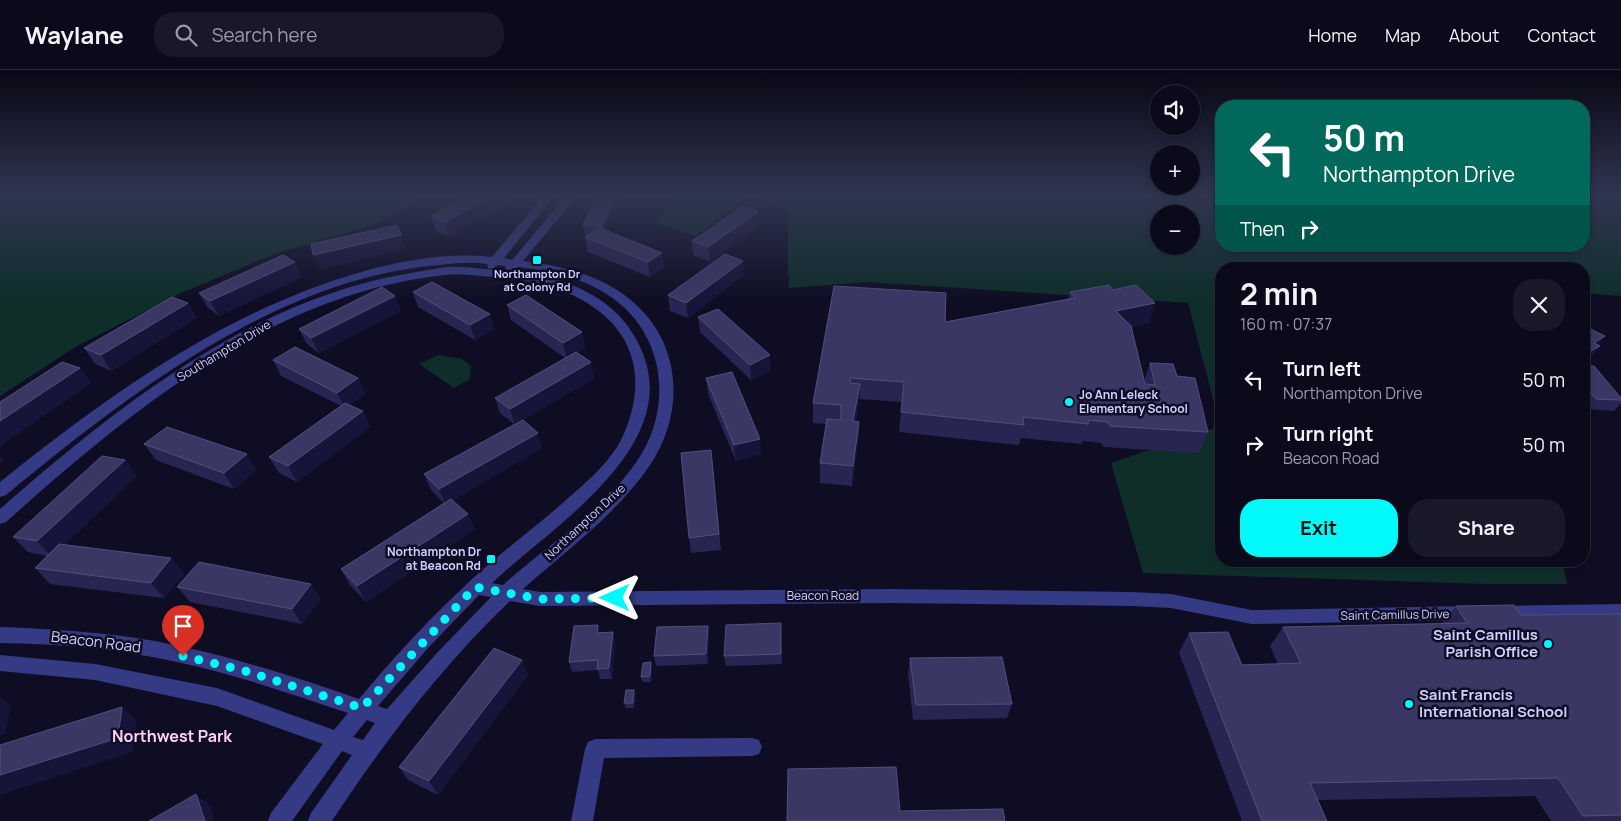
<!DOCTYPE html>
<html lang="en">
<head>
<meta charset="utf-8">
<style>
	body { margin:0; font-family:Manrope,sans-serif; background:#181828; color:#f1f3f6; height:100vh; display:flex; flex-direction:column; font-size:19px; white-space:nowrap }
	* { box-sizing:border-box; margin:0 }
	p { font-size:16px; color:#999aa3 }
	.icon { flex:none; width:28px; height:28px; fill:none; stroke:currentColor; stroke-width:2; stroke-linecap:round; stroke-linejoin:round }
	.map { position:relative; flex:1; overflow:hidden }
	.side { position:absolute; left:1215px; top:192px; width:375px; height:305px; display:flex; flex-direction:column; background:#0a0a1b; border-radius:20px; box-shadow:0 2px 8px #0003,0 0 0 1px #2a2b3a }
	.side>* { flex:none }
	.banner { position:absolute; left:1215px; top:30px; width:375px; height:152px; border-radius:20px; box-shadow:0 2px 8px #0003,0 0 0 1px #2a2b3a; background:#00695c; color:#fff; overflow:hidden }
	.controls { position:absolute; left:1150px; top:15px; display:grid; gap:10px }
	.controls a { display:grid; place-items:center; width:50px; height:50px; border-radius:50%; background:#0a0a1b; box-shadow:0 2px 8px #0003,0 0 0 1px #2a2b3a; font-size:25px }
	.pin { position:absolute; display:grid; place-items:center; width:42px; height:42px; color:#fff; margin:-51px -21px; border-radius:50% 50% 50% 0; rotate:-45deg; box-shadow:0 0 5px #0007 }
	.pin .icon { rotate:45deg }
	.me { position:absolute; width:55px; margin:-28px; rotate:270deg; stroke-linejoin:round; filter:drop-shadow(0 0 4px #0008) }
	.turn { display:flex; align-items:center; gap:18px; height:105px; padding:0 25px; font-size:22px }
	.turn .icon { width:65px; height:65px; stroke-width:2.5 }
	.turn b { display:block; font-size:35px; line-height:42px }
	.then { display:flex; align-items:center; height:48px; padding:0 25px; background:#0003; gap:10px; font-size:19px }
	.round { display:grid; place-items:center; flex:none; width:52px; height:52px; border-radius:20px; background:#181828 }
	.summary { display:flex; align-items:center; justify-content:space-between; height:85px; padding:0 25px }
	h1 { font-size:30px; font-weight:700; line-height:38px }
	.button { display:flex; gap:10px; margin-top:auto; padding:10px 25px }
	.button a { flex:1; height:58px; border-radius:20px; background:#00faf9; color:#111; font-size:20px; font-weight:700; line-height:58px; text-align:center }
	.button a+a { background:#181828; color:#f1f3f6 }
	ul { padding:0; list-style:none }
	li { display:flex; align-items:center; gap:15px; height:65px; padding:0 25px }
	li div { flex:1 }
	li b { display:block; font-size:19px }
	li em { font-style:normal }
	header { display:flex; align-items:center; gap:30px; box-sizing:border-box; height:70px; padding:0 25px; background:#0a0a1b; border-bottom:1px solid #2a2b3a }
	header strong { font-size:24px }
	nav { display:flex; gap:28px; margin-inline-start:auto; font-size:18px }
	.search { width:350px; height:45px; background:#181828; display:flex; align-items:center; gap:12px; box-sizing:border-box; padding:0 18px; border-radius:20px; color:#999aa3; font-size:19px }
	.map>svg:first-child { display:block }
	.green { fill:#0f2e2a; fill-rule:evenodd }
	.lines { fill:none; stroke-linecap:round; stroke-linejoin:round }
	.street { fill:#353a85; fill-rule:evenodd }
	.wall { fill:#292553 }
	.shaded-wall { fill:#161438 }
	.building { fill:#3b3765; stroke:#524f7e }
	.route { stroke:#00faf9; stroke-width:9; stroke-dasharray:0 16.2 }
	.poi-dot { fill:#00faf9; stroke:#0e0d24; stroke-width:2 }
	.labels { text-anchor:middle; stroke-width:5; stroke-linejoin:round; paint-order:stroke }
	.far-poi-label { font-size:11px; font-weight:bold; fill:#d0cfff; stroke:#0e0d24 }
	.street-label { font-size:12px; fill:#d0cfff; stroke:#0e0d24 }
	.poi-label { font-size:12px; font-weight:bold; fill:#d0cfff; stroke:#0e0d24; text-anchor:start }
	.near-poi-label { font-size:15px; font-weight:bold; fill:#d0cfff; stroke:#0e0d24; text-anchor:end }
	.near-street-label { font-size:15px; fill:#d0cfff; stroke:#0e0d24 }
	.near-neighbourhood-label { font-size:16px; font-weight:bold; fill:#ffd1f3; stroke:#0e0d24 }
</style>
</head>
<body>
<header>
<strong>Waylane</strong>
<div class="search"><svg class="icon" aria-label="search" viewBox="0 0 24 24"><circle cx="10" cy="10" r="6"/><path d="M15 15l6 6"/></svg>Search here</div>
<nav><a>Home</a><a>Map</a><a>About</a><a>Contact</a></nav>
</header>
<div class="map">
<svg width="1621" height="751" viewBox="0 0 1621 751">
	<rect width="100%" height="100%" fill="#0e0d24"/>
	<path class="green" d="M0,125H425L376,154L277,183L181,223L77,276L0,326Z
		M678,125H751L696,166L655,153Z
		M752,125H1221V176H1584V125H1621V226L1584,223V199H1221V491H1562L1567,514H1486L1143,503L1111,393L1220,356L1188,233L868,212L788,218L790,207L788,206V141ZM1159,144H1191V176H1159Z
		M438,285L462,289L471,296L470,309L454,318L419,294Z"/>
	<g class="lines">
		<path class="street" d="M544,125H555L504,188L512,190L567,125H578L523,191C555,195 589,202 617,220C679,259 690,335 650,395C617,444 567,480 523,519L540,522L891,519L1132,522L1171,524L1252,540L1469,536L1475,538L1478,543L1475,548L1469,550L1252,554L1171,538L1132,536L891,533L540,536L510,531C441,597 384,672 332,751H308L311,743L352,685L342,681L292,751H268L271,743L323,674L217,636L95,610L0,601V585L95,594L217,618L334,660L348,643C291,624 235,604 177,592C119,579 60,574 0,573V557C52,559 104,562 155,571C224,584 293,606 359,629C393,588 430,548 469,512C502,481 540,454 574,423C591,408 610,391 621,370C641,329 643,283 608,249C577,219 533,210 492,207C477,206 460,203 445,205C273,223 130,341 6,452L0,454V439C118,336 252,229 411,203C423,201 436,198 448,197C468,196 488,200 508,201L505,198L506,196L498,195L492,199L488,198L487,194C468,191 450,194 430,196C272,212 125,327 6,425L0,427V412C109,325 225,241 361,202C403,190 449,182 492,187ZM518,197C549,201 581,207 608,225C664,261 674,334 639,388C605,440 548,474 503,515L492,513C559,450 706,363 627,255C603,222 552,203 513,201ZM479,525L491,527L435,585L387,639L378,636L428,578ZM367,650L375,653L363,670L353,667Z
			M1621,534V548L1499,550L1493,548L1490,543L1493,538L1499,536Z
			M752,668L759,670L762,677L759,684L752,686L604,688L593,751H571L585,679L588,672L595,669Z"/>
	</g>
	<path class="wall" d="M623,127L606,161L664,197L650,207L588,182L585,167L588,165H585L583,155Z
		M510,133L449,167L436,161L431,146Z
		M759,141V156L710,192L693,185L692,171Z
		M744,205L688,248L670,241L668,225Z
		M302,207L219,246L208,238L199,223Z
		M834,216L945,252L1068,229L1070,222L1113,220L1155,233L1149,253L1131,257L1144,311L1150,293L1177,306L1208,362L1199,383L1104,377L1101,373L1083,371L1082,374L1021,368L1019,375L899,362L902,332L859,329L856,351L859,352L858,372L852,416L820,413V393L826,354L813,353V333Z
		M413,222L495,259L475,270L418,237Z
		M395,226L401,241L319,283L307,274L299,259Z
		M188,233L197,248L111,301L95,294L84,278Z
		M507,235L586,278L577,282L595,308L523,350L542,378L453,430L475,459L366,532L350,515L341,499L444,433L431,420L424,404L514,354L500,343L495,328L565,288L511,250Z
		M698,247L771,301L751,310L700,262Z
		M1584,256L1598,275L1600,276L1592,286L1584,291Z
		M273,290L358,308L365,324L349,335L363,341L370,357L297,412L279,403L269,387L341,336L281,306Z
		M1584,296L1621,328V333L1614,341L1587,339L1584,335Z
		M706,308L761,384L736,391L708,324Z
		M144,374L257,400L234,419L156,390Z
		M711,380L721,480L691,483L689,468Z
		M125,390L137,406L64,475L171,488L184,504L164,528L50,514L35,498L47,486L28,482L13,467Z
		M177,517L321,529L302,554L190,532Z
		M1456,536L1521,545L1621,544V751H1551L1535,726L1318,730L1327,751H1242L1179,583L1189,563L1242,595L1278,594L1270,576L1283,557L1441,554Z
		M781,553L782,594L726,596L724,586Z
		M598,555L600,562H613L615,572L612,609H600L598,600L572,602L569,592Z
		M708,556L709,566L708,594L656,596L654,586Z
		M910,588L1012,634L1007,648L913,650L908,603Z
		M522,590L528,605L438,725L408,710L399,697Z
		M652,597L651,612H643L641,607Z
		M634,620L636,625L634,638H626L624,633Z"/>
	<path class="shaded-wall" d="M494,125H508L510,133L449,167L445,152Z
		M618,125H623V127L604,166L602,156Z
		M759,141V156L710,192L708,177Z
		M401,165L406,179L320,200L313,185Z
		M662,183L664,197L650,207L648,192Z
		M743,191L744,205L688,248L686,233Z
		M295,192L302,207L219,246L210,231Z
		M395,226L401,241L319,283L311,268Z
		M188,233L197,248L111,301L101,285Z
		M1155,233L1149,253L1110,261L1116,241Z
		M490,244L495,259L475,270L470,255Z
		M582,262L586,278L567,289L563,273Z
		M1605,266L1597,277L1594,273Z
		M1600,276L1592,286L1584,291V289L1589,282Z
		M770,285L771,301L751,310L750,295Z
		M591,292L595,308L515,355L510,339Z
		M80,298L92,313L0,376V351Z
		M358,308L365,324L345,338L337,323Z
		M860,314L859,334L852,371L853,351Z
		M363,341L370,357L297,412L288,396Z
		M859,352L858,372L852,416L853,396Z
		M538,363L542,378L446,435L439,419Z
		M760,369L761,384L736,391L734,375Z
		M247,384L257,400L234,419L224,403Z
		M0,385L5,390L0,394Z
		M125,390L137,406L52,487L37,471Z
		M468,444L475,459L366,532L357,516Z
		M171,488L184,504L164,528L151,513Z
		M311,514L321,529L302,554L292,539Z
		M598,555L601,565L597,563Z
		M708,556L709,566L708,594L706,584Z
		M613,562L615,572L612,609L609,598Z
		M522,590L528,605L438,725L429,711Z
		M651,592L652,597L651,612L650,606Z
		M634,620L636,625L634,638L633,633Z
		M0,627L11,636L5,664L0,665Z
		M122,637L137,651L133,682L0,725V705Z
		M196,724L211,737L215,751H205Z"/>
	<path class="building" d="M470,125H494L445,152L431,146Z
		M599,125H618L602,156L583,155Z
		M743,136L759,141L708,177L692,171Z
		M397,155L401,165L313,185L311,174Z
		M600,158L662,183L648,192L585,167Z
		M725,184L743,191L686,233L668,225Z
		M283,185L295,192L210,231L199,223Z
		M432,212L490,244L470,255L413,222Z
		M1109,215L1113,220L1136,215L1155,233L1116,241L1131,256L1145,314L1155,315L1150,293L1173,294L1177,306L1195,308L1208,362L1110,356L1107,352L1089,350L1088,354L1023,347L1024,355L901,342L904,312L850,308V313L860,314L853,351L859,352L853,396L820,393L827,349L841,350V335L813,333L834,216L946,223L945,252L1075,228L1070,222Z
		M382,217L395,226L311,268L299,259Z
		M526,225L582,262L563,273L507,235Z
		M172,227L188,233L101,285L84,278Z
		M718,239L770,285L750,295L698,247Z
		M1584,256L1605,266L1594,273L1600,276L1589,282L1584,280Z
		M295,277L358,308L337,323L273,290Z
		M576,282L591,292L510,339L495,328Z
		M62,292L80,298L0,351V332Z
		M1584,296H1594L1621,328V330L1596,329L1584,314Z
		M732,302L760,369L734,375L706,308Z
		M345,333L363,341L288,396L269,387Z
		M523,350L538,363L439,419L424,404Z
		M167,357L247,384L224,403L144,374Z
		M711,380L719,464L689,468L681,383Z
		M102,386L125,390L37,471L13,467Z
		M451,429L468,444L357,516L341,499Z
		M59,474L171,488L151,513L35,498Z
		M199,492L311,514L292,539L177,517Z
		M1514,535L1521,545L1621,544V745L1583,746L1558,708L1310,713L1327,751H1262L1189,563L1228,562L1242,595L1301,593L1283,557L1467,553L1456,536Z
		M781,553V584L724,586L726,555Z
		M598,555L597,563L613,562L609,598L597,599L598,590L569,592L574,556Z
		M708,556L706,584L654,586L657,557Z
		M494,578L522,590L429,711L399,697Z
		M1002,587L1012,634L916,635L910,588Z
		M651,592L650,606L641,607L643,593Z
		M626,620H634L633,633H624Z
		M122,637L118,668L0,705V675Z
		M896,697L900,741L1003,739L1005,751H787L788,699Z
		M196,724L205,751H149Z"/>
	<linearGradient id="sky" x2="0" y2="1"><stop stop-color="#080714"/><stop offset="0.54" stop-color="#303550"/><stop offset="1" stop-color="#303550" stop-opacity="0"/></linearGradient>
	<rect width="1621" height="231" fill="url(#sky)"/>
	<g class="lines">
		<path class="route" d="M183,586L242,600L362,638L475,517L540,529L615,528"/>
	</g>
	<g class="poi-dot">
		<rect x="532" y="185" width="10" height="10" rx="2.5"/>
		<circle cx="1069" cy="332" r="5"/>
		<rect x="486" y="484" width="10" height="10" rx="2.5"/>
		<circle cx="1548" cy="574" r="5"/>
		<circle cx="1409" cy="634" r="5"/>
	</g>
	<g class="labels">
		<g class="far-poi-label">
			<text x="537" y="208">Northampton Dr<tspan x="537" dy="13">at Colony Rd</tspan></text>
		</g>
		<g class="street-label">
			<text transform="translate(224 281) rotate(-31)" y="4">Southampton Drive</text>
			<text transform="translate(585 452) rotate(-43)" y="4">Northampton Drive</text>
			<text x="823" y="530">Beacon Road</text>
			<text transform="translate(1395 545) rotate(-1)" y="4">Saint Camillus Drive</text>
		</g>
		<g class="poi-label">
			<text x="1079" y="329">Jo Ann Leleck<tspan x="1079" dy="14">Elementary School</tspan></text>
			<text x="481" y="486" text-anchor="end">Northampton Dr<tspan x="481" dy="14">at Beacon Rd</tspan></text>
		</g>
		<g class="near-poi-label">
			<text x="1538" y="570">Saint Camillus<tspan x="1538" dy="17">Parish Office</tspan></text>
			<text x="1419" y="630" text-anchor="start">Saint Francis<tspan x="1419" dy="17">International School</tspan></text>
		</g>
		<g class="near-street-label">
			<text transform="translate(96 572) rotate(7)" y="5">Beacon Road</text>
		</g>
		<g class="near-neighbourhood-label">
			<text x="172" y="672">Northwest Park</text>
		</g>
	</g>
</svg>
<div class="controls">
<a><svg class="icon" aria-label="sound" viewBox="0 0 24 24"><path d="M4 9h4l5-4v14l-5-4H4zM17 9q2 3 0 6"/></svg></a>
<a>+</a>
<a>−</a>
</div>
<div class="pin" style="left:183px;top:586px;background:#d93025"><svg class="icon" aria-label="arrive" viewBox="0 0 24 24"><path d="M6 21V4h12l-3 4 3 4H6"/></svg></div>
<svg class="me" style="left:615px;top:528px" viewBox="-20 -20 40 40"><path d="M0-17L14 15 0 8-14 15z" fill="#00faf9" stroke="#fff" stroke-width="4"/></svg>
<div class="banner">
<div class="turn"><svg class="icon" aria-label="left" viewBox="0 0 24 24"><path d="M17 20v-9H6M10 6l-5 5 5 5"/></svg><div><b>50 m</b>Northampton Drive</div></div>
<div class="then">Then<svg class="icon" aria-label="right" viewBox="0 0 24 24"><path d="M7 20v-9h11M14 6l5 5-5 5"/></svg></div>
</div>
<section class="side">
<div class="summary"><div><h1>2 min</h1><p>160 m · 07:37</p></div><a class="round"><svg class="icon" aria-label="close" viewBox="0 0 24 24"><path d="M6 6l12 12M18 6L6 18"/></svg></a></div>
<ul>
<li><svg class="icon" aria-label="left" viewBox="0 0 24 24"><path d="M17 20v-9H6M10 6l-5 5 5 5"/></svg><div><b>Turn left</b><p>Northampton Drive</p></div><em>50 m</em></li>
<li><svg class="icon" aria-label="right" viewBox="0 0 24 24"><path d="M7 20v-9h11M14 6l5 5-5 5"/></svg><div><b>Turn right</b><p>Beacon Road</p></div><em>50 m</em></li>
</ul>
<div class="button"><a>Exit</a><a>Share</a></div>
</section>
</div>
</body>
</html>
